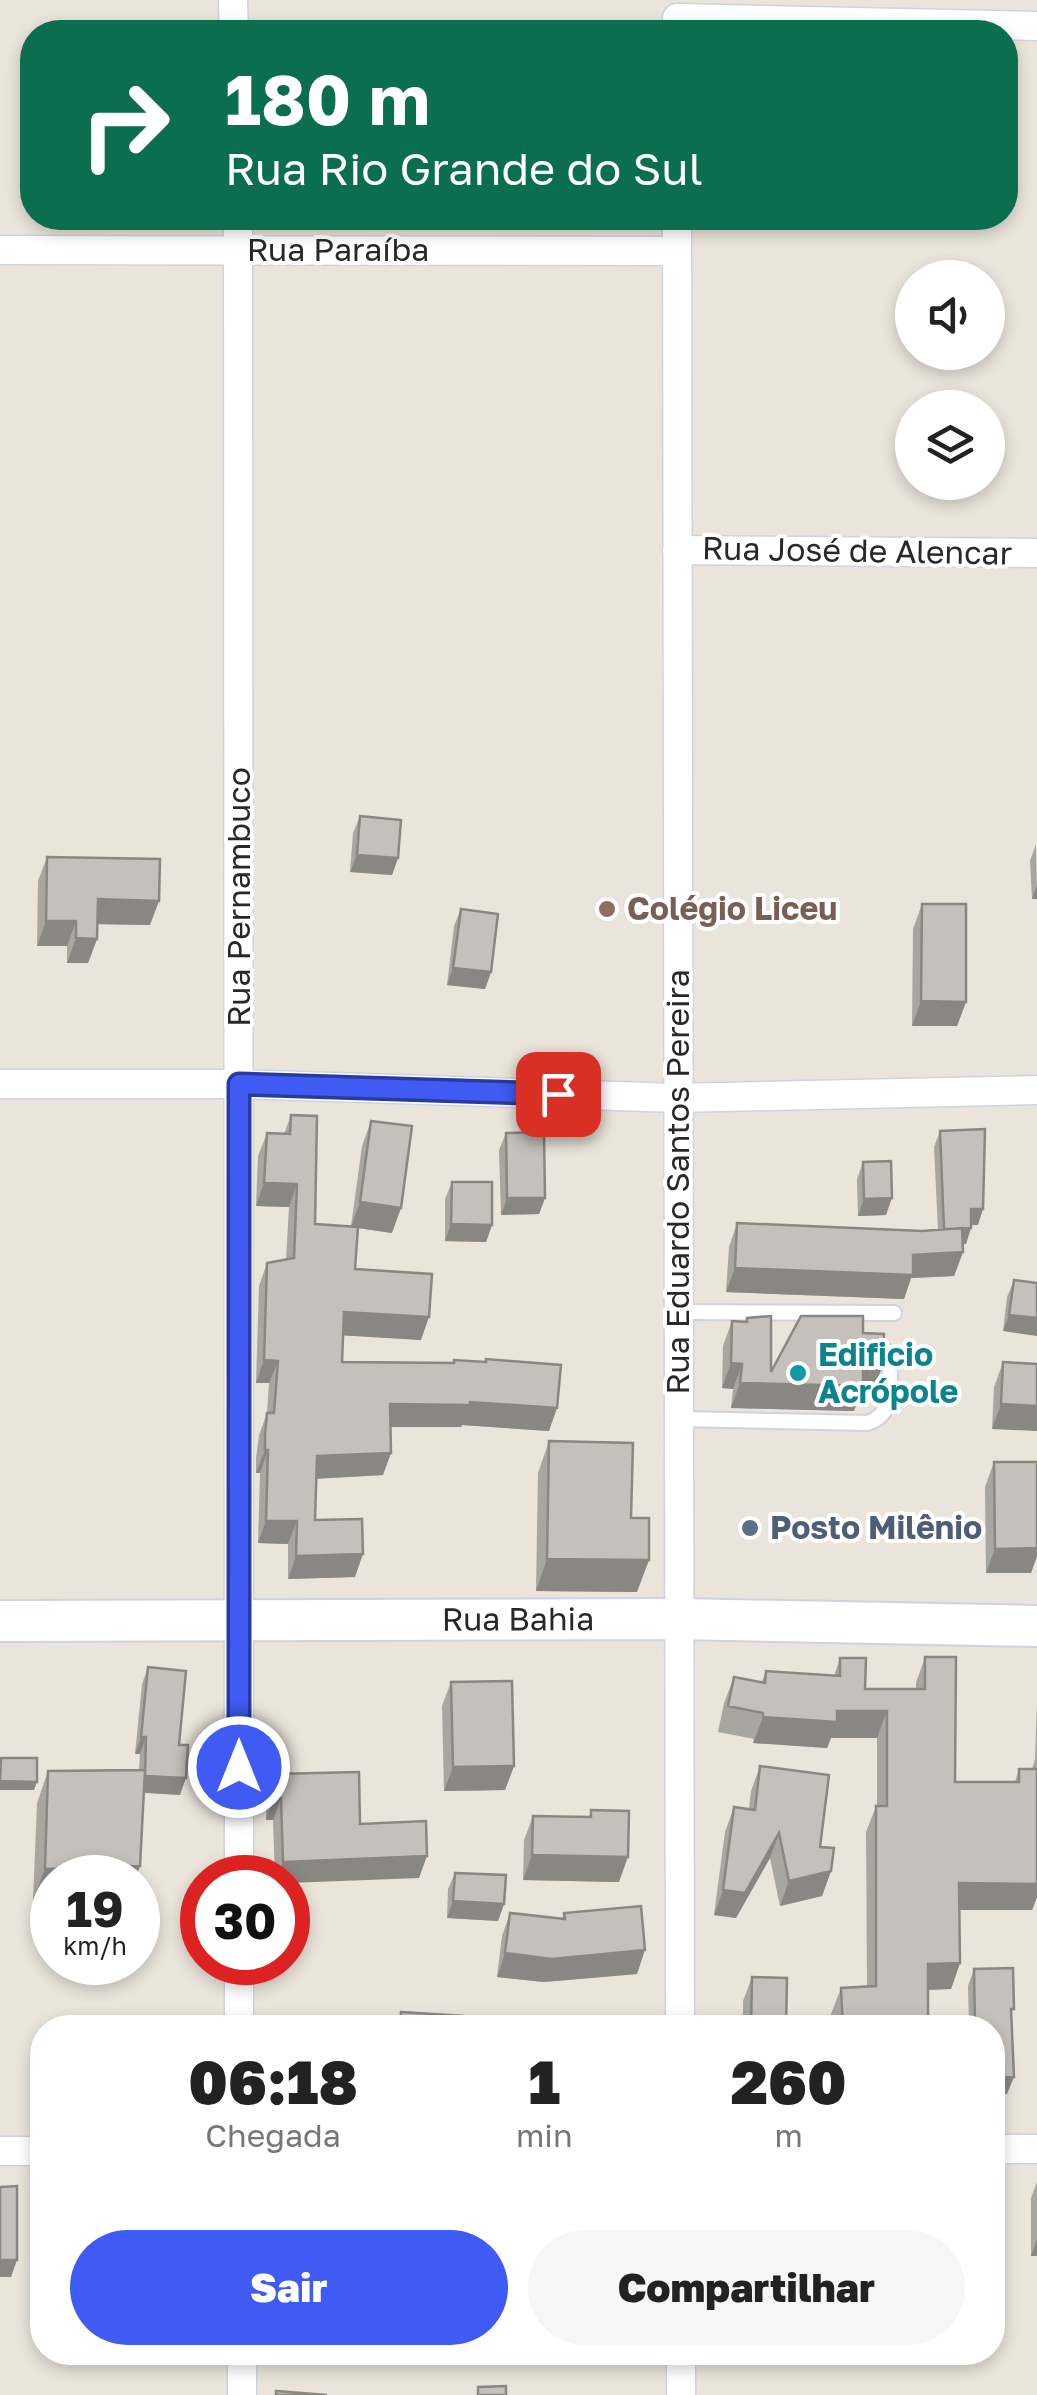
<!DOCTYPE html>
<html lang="pt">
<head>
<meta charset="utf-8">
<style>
	body { margin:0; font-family:"Golos Text",sans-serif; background:#f6f6f6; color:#222; height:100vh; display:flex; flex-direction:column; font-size:38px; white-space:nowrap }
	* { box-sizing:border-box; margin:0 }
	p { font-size:32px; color:#767676 }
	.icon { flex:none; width:55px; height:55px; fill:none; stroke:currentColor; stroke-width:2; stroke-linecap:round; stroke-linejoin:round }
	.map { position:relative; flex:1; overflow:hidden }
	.drawer { position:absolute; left:30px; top:2015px; width:975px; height:350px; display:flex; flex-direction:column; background:#fff; border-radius:40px; box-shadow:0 5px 15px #0003 }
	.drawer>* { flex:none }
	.guide { position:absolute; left:20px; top:20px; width:998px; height:210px; border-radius:40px; box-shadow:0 5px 15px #0003; background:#0b6e4f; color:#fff; overflow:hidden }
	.tools { position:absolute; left:895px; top:260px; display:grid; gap:20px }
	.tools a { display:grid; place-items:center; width:110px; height:110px; border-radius:50%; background:#fff; box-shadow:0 5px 15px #0003; font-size:50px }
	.speed { position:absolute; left:30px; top:1855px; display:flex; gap:20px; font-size:50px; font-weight:700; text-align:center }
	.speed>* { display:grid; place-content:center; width:130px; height:130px; border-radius:50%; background:#fff; box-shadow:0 5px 15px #0003; line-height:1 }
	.speed small { font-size:25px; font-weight:400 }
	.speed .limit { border:15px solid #d22; background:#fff; color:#111 }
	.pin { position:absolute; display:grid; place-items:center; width:85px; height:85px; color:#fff; margin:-42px; border-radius:20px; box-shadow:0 5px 15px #0006 }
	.me { position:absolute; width:110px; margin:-55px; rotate:0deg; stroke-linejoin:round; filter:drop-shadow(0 0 8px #0008) }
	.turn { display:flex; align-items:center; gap:35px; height:210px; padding:0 40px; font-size:45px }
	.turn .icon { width:130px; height:130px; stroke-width:2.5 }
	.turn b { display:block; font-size:70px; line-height:85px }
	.eta { display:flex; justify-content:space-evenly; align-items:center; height:170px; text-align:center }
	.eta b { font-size:60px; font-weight:800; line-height:70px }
	.button { display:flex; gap:20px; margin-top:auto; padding:20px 40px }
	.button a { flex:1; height:115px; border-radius:60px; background:#3f5bf3; color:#fff; font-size:40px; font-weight:800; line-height:115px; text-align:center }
	.button a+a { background:#f6f6f6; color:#222 }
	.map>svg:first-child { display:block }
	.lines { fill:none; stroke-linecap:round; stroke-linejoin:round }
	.lane-casing { stroke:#cfd2e1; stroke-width:18 }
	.street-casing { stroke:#cfd2e1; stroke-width:31 }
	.secondary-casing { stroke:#cfd2e1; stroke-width:44 }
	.lane { stroke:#fff; stroke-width:14 }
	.street { stroke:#fff; stroke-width:28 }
	.secondary { stroke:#fff; stroke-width:40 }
	.wall { fill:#a9a6a0 }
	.shaded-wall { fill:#8a8782 }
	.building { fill:#c5c1ba; stroke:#8a8782; stroke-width:2.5 }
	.route-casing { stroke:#293b9e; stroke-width:25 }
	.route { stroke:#3f5bf3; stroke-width:18 }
	.education-dot { fill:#8d6e63; stroke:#fff; stroke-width:4 }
	.culture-dot { fill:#0f9aa8; stroke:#fff; stroke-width:4 }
	.service-dot { fill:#5c6f8a; stroke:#fff; stroke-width:4 }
	.labels { text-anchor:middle; stroke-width:8; stroke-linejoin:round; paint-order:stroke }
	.street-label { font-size:32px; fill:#282828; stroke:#fff }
	.education-label { font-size:32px; font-weight:bold; fill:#785e54; stroke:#fff; text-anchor:start }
	.culture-label { font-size:32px; font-weight:bold; fill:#0d838f; stroke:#fff; text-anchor:start }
	.service-label { font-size:32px; font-weight:bold; fill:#4e5e75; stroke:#fff; text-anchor:start }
</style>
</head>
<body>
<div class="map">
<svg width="1037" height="2395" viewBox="0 0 1037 2395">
	<rect width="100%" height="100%" fill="#eae4da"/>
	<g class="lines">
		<g class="lane-casing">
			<path id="lane" d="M679,1312L894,1313
				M679,1419L867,1423C898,1415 889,1377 889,1352"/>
		</g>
		<g class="street-casing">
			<path id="street" d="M233,0L234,32
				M677,18L1037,26
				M238,218L239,1878
				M677,218L680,2028
				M0,250L677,251
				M677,550L1037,553
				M0,1084H239L678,1098L1037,1090
				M239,1962V2028
				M992,2149H1037
				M0,2151H42
				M242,2352V2395
				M681,2352V2395"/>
		</g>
		<g class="secondary-casing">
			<g id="secondary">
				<path id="s1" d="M0,1621L679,1619L1037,1626"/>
			</g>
		</g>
		<use href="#lane" class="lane"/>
		<use href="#street" class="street"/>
		<use href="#secondary" class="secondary"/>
	</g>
	<path class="wall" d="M360,816L398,858L392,875L350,872L353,833Z
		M1036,844L1037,899H1032L1030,861Z
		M47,857L150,925L97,924V939L88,963H67V946H37L38,881Z
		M922,904L966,1002L957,1026H912L913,929Z
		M461,909L491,972L485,989L447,985L454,926Z
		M291,1115L315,1224L351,1226L362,1146L371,1121L392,1233L358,1228L355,1269L421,1340L343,1335L342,1362L549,1431L462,1425L461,1427H390L383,1475L316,1479L315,1520L355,1577L288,1579V1544L258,1543L260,1473H256V1458L259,1435L267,1413L269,1383H256L259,1286L267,1263L286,1259L289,1207L256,1206L258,1156L267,1133L284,1134Z
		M940,1131L978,1225H971L966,1244H963V1252L954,1276L911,1278L904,1299L726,1292L729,1247L737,1223L922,1231L938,1230L934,1147Z
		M506,1133L545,1198L539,1214L501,1215L499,1150Z
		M863,1162L886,1215L858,1216L857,1179Z
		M452,1182L492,1225L486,1242L445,1241V1199Z
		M1014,1280L1037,1283L1003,1331L1007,1297Z
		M732,1321L771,1372L863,1333L882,1367L873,1392L861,1391L854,1411L731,1408L733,1389L722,1388L723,1346Z
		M1003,1362L1037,1364L992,1429L994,1387Z
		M549,1441L631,1518L637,1592L536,1591L538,1473Z
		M994,1462H1037V1556L1031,1573H986L985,1487Z
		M925,1657L955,1782H1015L1019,1769H1032L1035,1759L1037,1702V1897L1032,1910H959L960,1963L951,1989L928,1990L925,2028H832L831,2014L841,1988L867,1986L866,1832L876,1806H877V1738H831L827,1748L753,1743L754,1739L718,1732L724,1703L734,1677L762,1682L766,1671L834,1676L840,1658L865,1689H916V1683Z
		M148,1667L179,1745L180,1795L144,1793L33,1901L37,1803L48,1771L139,1770L140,1754H135L142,1684Z
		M451,1682L514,1766L505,1790L444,1791L442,1706Z
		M760,1766L820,1847L831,1871L822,1896L780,1906L770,1858L736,1918L714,1915L725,1832L734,1807L749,1809L751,1791Z
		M274,1774L360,1824L419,1878H275L273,1820H266V1796Z
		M591,1810L619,1882L523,1880L524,1840L533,1816L589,1817Z
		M455,1873L504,1904L498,1921L447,1918L448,1889Z
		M510,1913L562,1919L564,1913L637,1974L544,1982L497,1977L502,1936Z
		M974,1969L1012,2016L1007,2094L992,2095V2028H969L968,1986Z
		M752,1977L786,2028H743V2001Z
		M1037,2182V2256H1031V2198Z"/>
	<path class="shaded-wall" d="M357,855L398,858L392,875L350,872Z
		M1037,885V899H1032Z
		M98,899L159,901L150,925L89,924Z
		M46,921H76L67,946H37Z
		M76,938L97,939L88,963H67Z
		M453,968L491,972L485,989L447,985Z
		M921,1001L966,1002L957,1026H912Z
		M264,1183L297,1184L289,1207L256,1206Z
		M507,1198H545L539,1214L501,1215Z
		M892,1198L886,1215L858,1216L864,1199Z
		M360,1202L401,1208L392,1233L351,1227Z
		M971,1209H983L978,1225H965Z
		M451,1224L492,1225L486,1242L445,1241Z
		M971,1228L966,1244L938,1245L944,1229Z
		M963,1252L954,1276L911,1278L904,1299L726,1292L735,1268Z
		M344,1312L429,1317L421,1340L336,1335Z
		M1009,1315L1037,1318V1336L1003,1331Z
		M264,1360L278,1361L269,1383H256Z
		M731,1363L742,1364L733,1389L722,1388Z
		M863,1366L882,1367L873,1392L861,1391L854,1411L731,1408L740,1383Z
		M470,1402L557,1408L549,1431L462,1425L461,1427H381L390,1404Z
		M1001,1404L1037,1406V1431L992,1429Z
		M265,1450H268L260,1473H256Z
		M391,1453L383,1475L308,1479L317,1456Z
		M266,1521H297L288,1544L258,1543Z
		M1037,1548V1556L1031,1573H986L995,1549Z
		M363,1554L355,1577L288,1579L296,1556Z
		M547,1559L649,1560L637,1592L536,1591Z
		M837,1711H887L877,1738H831L827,1748L753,1743L763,1717Z
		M141,1737H146L140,1754H135Z
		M514,1766L505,1790L444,1791L453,1767Z
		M144,1776L186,1778L180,1795L137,1792Z
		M0,1781L37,1782L34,1790H0Z
		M274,1798H281L273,1820H266Z
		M779,1833L770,1858L736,1918L714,1915L723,1890Z
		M532,1855L628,1857L619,1882L523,1880Z
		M427,1856L419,1878L288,1883V1878H277L283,1862Z
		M140,1866L136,1878H52V1900L33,1901L45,1869Z
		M831,1871L822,1896L780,1906L789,1881Z
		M1037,1877V1897L1032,1910H949L959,1883Z
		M453,1901L504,1904L498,1921L447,1918Z
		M645,1950L637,1974L544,1982L497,1977L505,1953Z
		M960,1963L951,1989L918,1990L928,1964Z
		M928,2018L925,2028H880L883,2019Z
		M1014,2077L1007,2094L992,2095V2078Z
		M1037,2239V2256H1031Z
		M0,2260H17L11,2277H0Z
		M485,2352H562L559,2361L483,2358Z"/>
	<path class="building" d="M360,816L401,820L398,858L357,855Z
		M47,857L160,859L159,901L98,899L97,939L76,938V921H46Z
		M922,904H966V1002L921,1001Z
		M461,909L498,914L491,972L453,968Z
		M291,1115L317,1116L315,1224L358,1227L355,1269L432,1274L429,1317L344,1312L342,1362L454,1363V1360L486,1362V1359L561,1365L557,1408L470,1402L469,1405L390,1404L391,1453L317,1456L315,1520L362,1519L363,1554L296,1556L297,1521H266L268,1450H265V1435L267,1413H274L278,1361L264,1360L267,1263L294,1258L297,1184L264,1183L267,1133L290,1134Z
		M371,1121L412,1126L401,1208L360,1202Z
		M985,1129L983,1209H971V1228L944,1229L940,1131Z
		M544,1132L545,1198H507L506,1133Z
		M891,1161L892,1198L864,1199L863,1162Z
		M452,1182H492V1225L451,1224Z
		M737,1223L922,1231L962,1228L963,1252L913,1255V1275L735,1268Z
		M1014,1280L1037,1283V1318L1009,1315Z
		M771,1316V1372L801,1316H863V1333L884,1334L882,1367L863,1366V1386L740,1383L742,1364L731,1363L732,1321L747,1322V1318Z
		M1003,1362L1037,1364V1406L1001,1404Z
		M549,1441L633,1443L631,1518H649V1560L547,1559Z
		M994,1462H1037V1548L995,1549Z
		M925,1657H956L955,1782H1019V1769H1037V1884L959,1883L960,1963L928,1964V2018L883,2019V2028H843L841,1988L876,1986V1806H887V1711H837V1722L763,1717V1713L728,1706L734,1677L765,1683L766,1671L840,1676V1658H866L865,1689H925Z
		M148,1667L186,1671L179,1745H188L186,1778L145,1776L146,1737H141Z
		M512,1681L514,1766L453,1767L451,1682Z
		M1,1758H37V1782L0,1781Z
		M760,1766L829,1775L820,1847L834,1848L831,1871L789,1881L779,1833L745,1893L723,1890L734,1807L755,1810Z
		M145,1770L140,1866L45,1869L48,1771Z
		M359,1772L360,1824L426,1821L427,1856L283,1862L281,1798H274V1774Z
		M591,1810L629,1811L628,1857L532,1855L533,1816L591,1817Z
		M455,1873L506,1875L504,1904L453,1901Z
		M641,1906L645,1950L552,1959L505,1953L510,1913L565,1919L564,1913Z
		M1013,1968L1014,2009H1011L1014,2077L992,2078V2028H975L974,1969Z
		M752,1977L787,1978L786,2028H751Z
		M401,2012L463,2016V2028H400Z
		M17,2186V2260H0V2187Z
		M506,2386V2395H478V2387Z
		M276,2391L327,2395H276Z"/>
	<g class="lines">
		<g class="route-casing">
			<path id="route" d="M239,1767V1084L558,1094"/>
		</g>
		<use href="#route" class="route"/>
	</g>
	<circle class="education-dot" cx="607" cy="909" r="10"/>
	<circle class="culture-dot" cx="798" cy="1373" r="10"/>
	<circle class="service-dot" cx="750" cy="1528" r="10"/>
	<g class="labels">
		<g class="street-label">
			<text x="338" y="261">Rua Paraíba</text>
			<text transform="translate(857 551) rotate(1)" y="11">Rua José de Alencar</text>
			<text transform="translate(239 897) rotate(-90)" y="11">Rua Pernambuco</text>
			<text transform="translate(678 1182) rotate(-90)" y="11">Rua Eduardo Santos Pereira</text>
			<text dy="11" stroke="none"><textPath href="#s1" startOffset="518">Rua Bahia</textPath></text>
		</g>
		<g class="education-label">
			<text x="627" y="920">Colégio Liceu</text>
		</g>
		<g class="culture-label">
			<text x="818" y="1366">Edificio<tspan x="818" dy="37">Acrópole</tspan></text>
		</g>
		<g class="service-label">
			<text x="770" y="1539">Posto Milênio</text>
		</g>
	</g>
</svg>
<div class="tools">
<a><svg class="icon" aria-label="sound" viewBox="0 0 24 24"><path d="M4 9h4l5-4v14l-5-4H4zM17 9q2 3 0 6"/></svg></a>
<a><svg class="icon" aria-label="layers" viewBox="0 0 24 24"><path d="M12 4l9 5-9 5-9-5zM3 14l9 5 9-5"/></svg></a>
</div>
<div class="speed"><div>19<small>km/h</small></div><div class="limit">30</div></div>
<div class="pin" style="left:558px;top:1094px;background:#d93025"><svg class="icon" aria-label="arrive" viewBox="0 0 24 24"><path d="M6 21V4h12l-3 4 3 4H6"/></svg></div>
<svg class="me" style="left:239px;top:1767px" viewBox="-20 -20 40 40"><circle r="17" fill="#3f5bf3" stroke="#fff" stroke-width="3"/><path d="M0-11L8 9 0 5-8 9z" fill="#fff"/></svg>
<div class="guide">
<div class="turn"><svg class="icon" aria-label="right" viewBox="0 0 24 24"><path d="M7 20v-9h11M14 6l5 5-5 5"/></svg><div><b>180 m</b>Rua Rio Grande do Sul</div></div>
</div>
<section class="drawer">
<div class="eta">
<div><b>06:18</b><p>Chegada</p></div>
<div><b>1</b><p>min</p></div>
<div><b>260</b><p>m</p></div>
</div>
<div class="button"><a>Sair</a><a>Compartilhar</a></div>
</section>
</div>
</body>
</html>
